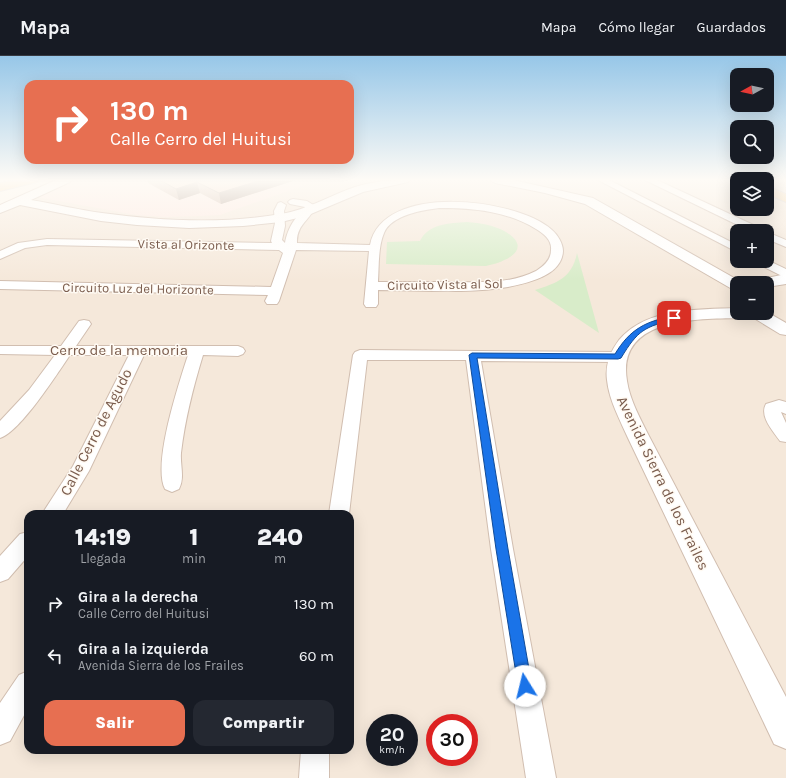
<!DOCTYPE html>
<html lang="es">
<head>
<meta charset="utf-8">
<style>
	body { margin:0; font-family:Karla,sans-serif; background:#242831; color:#f1f3f6; height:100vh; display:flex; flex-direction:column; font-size:15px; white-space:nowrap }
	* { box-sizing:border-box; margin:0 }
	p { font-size:13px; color:#9ea1a6 }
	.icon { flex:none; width:22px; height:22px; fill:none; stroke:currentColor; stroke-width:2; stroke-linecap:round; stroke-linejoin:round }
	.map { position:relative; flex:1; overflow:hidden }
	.sheet { position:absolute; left:24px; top:454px; width:330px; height:244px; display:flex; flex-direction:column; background:#171b24; border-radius:12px; box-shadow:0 4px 16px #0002 }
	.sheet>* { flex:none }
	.banner { position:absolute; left:24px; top:24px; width:330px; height:84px; border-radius:12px; box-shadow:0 4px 16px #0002; background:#e76f51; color:#fff; overflow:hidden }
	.needle { width:26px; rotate:262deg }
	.controls { position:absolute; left:730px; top:12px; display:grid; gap:8px }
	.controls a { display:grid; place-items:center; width:44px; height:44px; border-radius:8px; background:#171b24; box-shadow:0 4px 16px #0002; font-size:20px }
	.speed { position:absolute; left:366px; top:658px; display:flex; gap:8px; font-size:20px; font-weight:700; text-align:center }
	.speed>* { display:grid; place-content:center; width:52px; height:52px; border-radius:50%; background:#171b24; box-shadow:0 4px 16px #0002; line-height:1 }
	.speed small { font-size:10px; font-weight:400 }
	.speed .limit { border:6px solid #d22; background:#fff; color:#111 }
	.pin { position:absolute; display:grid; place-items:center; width:34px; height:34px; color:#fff; margin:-17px; border-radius:8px; box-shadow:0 2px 6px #0006 }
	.me { position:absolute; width:44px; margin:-22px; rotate:351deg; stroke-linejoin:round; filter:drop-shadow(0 0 3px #0008) }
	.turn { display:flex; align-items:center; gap:14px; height:84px; padding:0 20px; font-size:18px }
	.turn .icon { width:52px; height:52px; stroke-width:2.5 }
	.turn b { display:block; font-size:28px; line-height:34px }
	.eta { display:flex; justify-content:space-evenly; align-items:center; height:68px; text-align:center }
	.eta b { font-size:24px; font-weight:800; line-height:28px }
	.cta { display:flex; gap:8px; margin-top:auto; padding:8px 20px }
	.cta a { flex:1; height:46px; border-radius:12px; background:#e76f51; color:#fff; font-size:16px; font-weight:800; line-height:46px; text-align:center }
	.cta a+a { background:#242831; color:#f1f3f6 }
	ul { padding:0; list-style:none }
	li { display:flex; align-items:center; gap:12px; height:52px; padding:0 20px }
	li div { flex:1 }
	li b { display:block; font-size:15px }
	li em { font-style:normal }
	header { display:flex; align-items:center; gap:24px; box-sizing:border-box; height:56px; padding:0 20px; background:#171b24; border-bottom:1px solid #363941 }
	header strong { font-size:19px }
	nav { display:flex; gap:22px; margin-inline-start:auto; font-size:14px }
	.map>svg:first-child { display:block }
	.residential { fill:#f5e8da; fill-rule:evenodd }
	.commercial { fill:#fde8e0 }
	.green { fill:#d8ecc9 }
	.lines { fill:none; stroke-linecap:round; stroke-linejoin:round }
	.minor-casing { stroke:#d1beb0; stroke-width:2 }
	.tertiary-casing { stroke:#d1beb0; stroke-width:2 }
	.primary-casing { stroke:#dad1cd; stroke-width:2 }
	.minor { fill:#fff; fill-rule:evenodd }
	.tertiary { fill:#fff; fill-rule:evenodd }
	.primary { fill:#fbd9a5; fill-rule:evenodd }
	.wall { fill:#d1b7a8 }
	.shaded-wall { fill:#aa9588 }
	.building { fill:#f3d5c3; stroke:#aa9588 }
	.route { fill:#1a73e8; stroke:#114b97 }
	.labels { text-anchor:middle; stroke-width:3; stroke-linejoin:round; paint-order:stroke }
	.far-street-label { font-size:13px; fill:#7a5c4d; stroke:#fffaf3 }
	.street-label { font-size:15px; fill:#7a5c4d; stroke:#fffaf3 }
</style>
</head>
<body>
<header>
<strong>Mapa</strong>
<nav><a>Mapa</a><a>Cómo llegar</a><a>Guardados</a></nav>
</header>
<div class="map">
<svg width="786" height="722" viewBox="0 0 786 722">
	<rect width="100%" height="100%" fill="#fdf6ec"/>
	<path class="residential" d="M63,124H737V153H767V124H786V722H0V152ZM737,175H767V205H737ZM737,227H767V257H737ZM28,458H350V694H28ZM375,667H409V701H375ZM435,667H469V701H435Z"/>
	<path class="commercial" d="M64,124H319L220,159L200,160L166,161L136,159L31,140Z"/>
	<path class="green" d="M467,166C480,167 494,169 506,176C535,194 503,207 486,210L386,208L387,186L420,185C428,168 449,167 467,166Z
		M577,197L599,277L535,234C557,227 572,222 577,197Z"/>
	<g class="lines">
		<g class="minor-casing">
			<path id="minor" d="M598,124H609L737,189V196Z
				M645,124H657L762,173L763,175H750Z
				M293,143L307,145L315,150C312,163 296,168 297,187L370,189C382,126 517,142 552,174C558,179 563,188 563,195C562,220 527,227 508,231C467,238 420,234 378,234V248L376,251H366L364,248L369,195L296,194L279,245L277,248H267L265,245L268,239L0,233V225L271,231L283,197L279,194L47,189L25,192L0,203V195L18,187L47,183L272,187L271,185L275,167L274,155L278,147L281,146L286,149L284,155L285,170L282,184L285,187C286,179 291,167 297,161C300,157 303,156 305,151L290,148L288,146L290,144ZM439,152C473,152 507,155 536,173C544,178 552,184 551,194C551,204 544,210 536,215C509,229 475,226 445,226C423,226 401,226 378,226C379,210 378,191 384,177C391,159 423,154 439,152Z
				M767,176L786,184V191L767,183Z
				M767,204L786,213V222L756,207L754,205Z
				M84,264L89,265L91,268L76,290H238L243,292L245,295L243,298L238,300L203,299C193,332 185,363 181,397C180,409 185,422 179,433L172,436L165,433C152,408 179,327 188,299H144L89,415L63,458H42L73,410L129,299H70C57,318 20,376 0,382V365L29,334L55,299L0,298V290H61L79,265Z
				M360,294L618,296L623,298L625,301L623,304L618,306L481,305L513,493L556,722H526L491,493L466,304H367L349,458H329L353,299L355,296Z
				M779,344L786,346V358L781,356L786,367V386L780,385C773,375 759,360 766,348Z
				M28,476V500L8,523L0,526V500L20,478Z
				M28,615V652L10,685L0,689V647L19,619Z
				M301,694H329V722H299Z"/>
		</g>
		<g class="tertiary-casing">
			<path id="tertiary" d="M56,124H71L70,126L31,144C55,148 79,154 102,157C160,165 224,168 281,158C307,154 331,139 355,131C373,125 391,124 409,124L408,126L363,136L306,160L281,166L243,170L189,172L137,169L101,165L20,149L0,157V149Z
				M490,124H513L593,142L743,227H737V235L732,233L585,148L545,137L495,127Z
				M786,218V228L767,231V227H754L757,224Z
				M737,252V257L767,256L786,267V279L780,278L749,259L742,262C700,263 616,260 627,325C630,345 641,364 650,382L786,641V693L774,688L628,382C620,364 609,344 607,324C605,309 610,296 619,284C647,251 698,254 737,252Z"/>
		</g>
		<g class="primary-casing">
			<path id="primary" d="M16,124H39L37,126L0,135V127Z
				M767,130L786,138V146L767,138Z"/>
		</g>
		<use href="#minor" class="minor"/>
		<use href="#tertiary" class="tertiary"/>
		<use href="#primary" class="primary"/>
	</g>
	<path class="wall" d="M147,124H296L221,148L200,137L179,144L148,127Z"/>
	<path class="shaded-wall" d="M261,124H296L221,148L219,137Z
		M197,126L200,137L179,144L176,133Z"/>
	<path class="building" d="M160,124H261L219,137L197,126L176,133Z"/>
	<linearGradient id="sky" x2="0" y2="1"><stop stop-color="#97c7e8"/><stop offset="0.55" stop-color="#fefbf6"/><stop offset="1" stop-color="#fefbf6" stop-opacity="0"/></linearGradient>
	<rect width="786" height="225" fill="url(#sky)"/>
	<path class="route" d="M674,260L677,262L676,263C644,271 638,274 621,302L618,303L477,302L508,493L532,630L530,635L525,638L520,635L518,630L496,493L469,299L472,297L615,298C630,273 646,265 674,260Z"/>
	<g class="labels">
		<g class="far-street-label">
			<text transform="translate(186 188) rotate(1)" y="5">Vista al Orizonte</text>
			<text transform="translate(445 228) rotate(-1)" y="5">Circuito Vista al Sol</text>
			<text transform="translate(138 232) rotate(1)" y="5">Circuito Luz del Horizonte</text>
		</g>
		<g class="street-label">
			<text x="119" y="299">Cerro de la memoria</text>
			<text transform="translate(96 376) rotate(-63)" y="5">Calle Cerro de Agudo</text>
			<text transform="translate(663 427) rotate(64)" y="5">Avenida Sierra de los Frailes</text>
		</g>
	</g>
</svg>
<div class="controls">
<a><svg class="needle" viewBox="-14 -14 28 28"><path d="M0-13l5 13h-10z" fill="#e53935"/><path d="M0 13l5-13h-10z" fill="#9ea1a6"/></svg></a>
<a><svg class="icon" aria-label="search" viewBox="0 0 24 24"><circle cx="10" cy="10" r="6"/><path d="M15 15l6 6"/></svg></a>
<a><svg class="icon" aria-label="layers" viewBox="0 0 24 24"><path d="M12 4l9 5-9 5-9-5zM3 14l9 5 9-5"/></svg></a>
<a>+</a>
<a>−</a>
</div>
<div class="speed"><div>20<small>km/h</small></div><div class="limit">30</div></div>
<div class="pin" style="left:674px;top:262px;background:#d93025"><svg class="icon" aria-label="arrive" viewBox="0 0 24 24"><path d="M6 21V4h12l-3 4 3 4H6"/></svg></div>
<svg class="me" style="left:525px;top:630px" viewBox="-20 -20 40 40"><circle r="19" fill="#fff"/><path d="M0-13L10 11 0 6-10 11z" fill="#1a73e8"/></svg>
<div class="banner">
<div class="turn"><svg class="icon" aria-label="right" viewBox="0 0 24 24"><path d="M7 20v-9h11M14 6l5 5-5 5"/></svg><div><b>130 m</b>Calle Cerro del Huitusi</div></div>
</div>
<section class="sheet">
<div class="eta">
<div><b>14:19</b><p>Llegada</p></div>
<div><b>1</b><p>min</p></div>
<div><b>240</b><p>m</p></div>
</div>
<ul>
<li><svg class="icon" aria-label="right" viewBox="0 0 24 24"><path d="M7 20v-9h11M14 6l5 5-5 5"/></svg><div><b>Gira a la derecha</b><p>Calle Cerro del Huitusi</p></div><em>130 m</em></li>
<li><svg class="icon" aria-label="left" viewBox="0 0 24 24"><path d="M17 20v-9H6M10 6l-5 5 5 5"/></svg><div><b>Gira a la izquierda</b><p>Avenida Sierra de los Frailes</p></div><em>60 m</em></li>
</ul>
<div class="cta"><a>Salir</a><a>Compartir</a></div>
</section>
</div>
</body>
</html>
